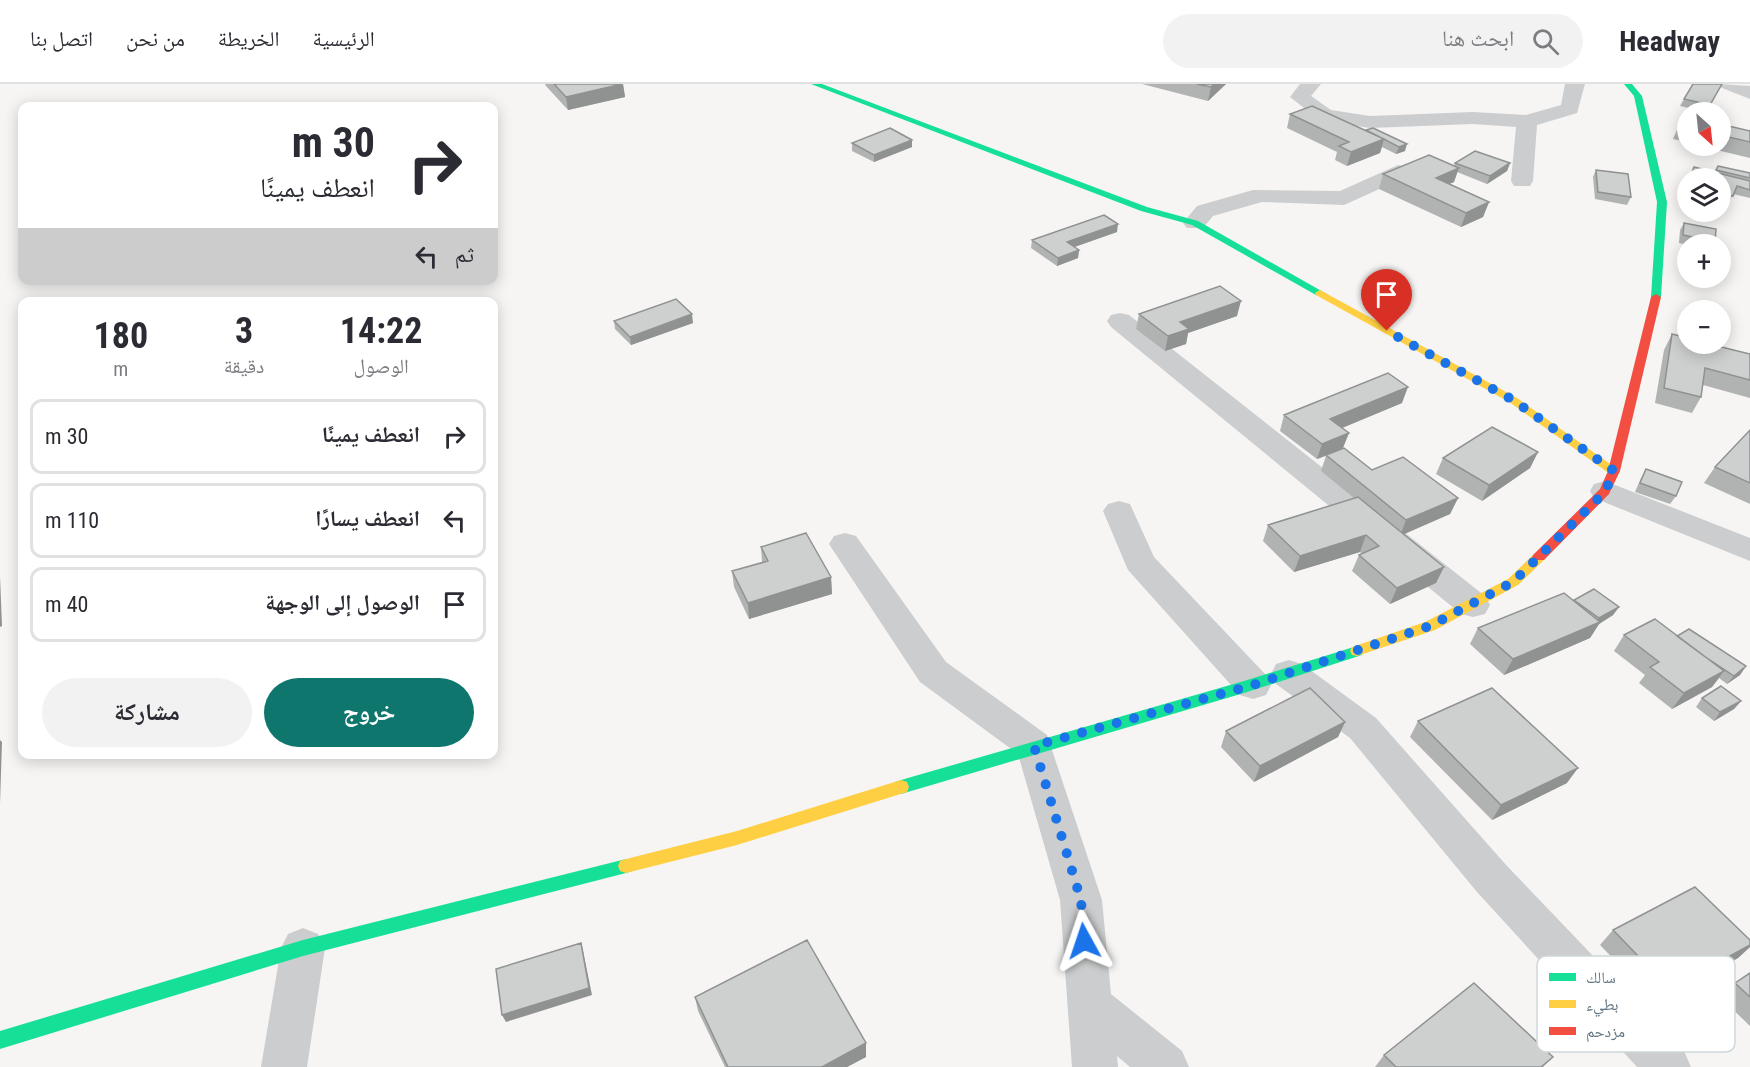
<!DOCTYPE html>
<html lang="ar">
<head>
<meta charset="utf-8">
<style>
	body { margin:0; font-family:"Roboto Condensed","Noto Naskh Arabic",sans-serif; background:#f2f2f3; color:#2b2b33; direction:rtl; height:100vh; display:flex; flex-direction:column; font-size:22px; white-space:nowrap }
	* { box-sizing:border-box; margin:0 }
	p { font-size:20px; color:#7c7c81 }
	.icon { flex:none; width:33px; height:33px; fill:none; stroke:currentColor; stroke-width:2; stroke-linecap:round; stroke-linejoin:round }
	.map { position:relative; flex:1; overflow:hidden; direction:ltr }
	.sheet { position:absolute; left:18px; top:213px; width:480px; height:462px; display:flex; flex-direction:column; background:#fff; border-radius:12px; box-shadow:0 3px 15px #0003; direction:rtl }
	.sheet>* { flex:none }
	.banner { position:absolute; left:18px; top:18px; width:480px; height:183px; border-radius:12px; box-shadow:0 3px 15px #0003; direction:rtl; background:#fff; color:#2b2b33; overflow:hidden }
	.needle { width:39px; rotate:153deg }
	.fabs { position:absolute; left:1677px; top:18px; display:grid; gap:12px }
	.fabs a { display:grid; place-items:center; width:54px; height:54px; border-radius:50%; background:#fff; box-shadow:0 3px 15px #0003; font-size:30px }
	.pin { position:absolute; display:grid; place-items:center; width:51px; height:51px; color:#fff; margin:-62px -26px; border-radius:50% 50% 50% 0; rotate:-45deg; box-shadow:0 0 6px #0007 }
	.pin .icon { rotate:45deg }
	.me { position:absolute; width:66px; margin:-33px; rotate:355deg; stroke-linejoin:round; filter:drop-shadow(0 0 4px #0008) }
	.turn { display:flex; align-items:center; gap:21px; height:126px; padding:0 24px; font-size:27px }
	.turn .icon { width:78px; height:78px; stroke-width:2.5 }
	.turn b { display:block; font-size:42px; line-height:51px }
	.then { display:flex; align-items:center; height:57px; padding:0 24px; background:#0003; gap:12px; font-size:22px }
	.eta { display:flex; justify-content:space-evenly; align-items:center; height:102px; text-align:center }
	.eta b { font-size:36px; font-weight:700; line-height:42px }
	.action { display:flex; gap:12px; margin-top:auto; padding:12px 24px }
	.action a { flex:1; height:69px; border-radius:36px; background:#0f766e; color:#fff; font-size:24px; font-weight:700; line-height:69px; text-align:center }
	.action a+a { background:#f2f2f3; color:#2b2b33 }
	ul { padding:0; list-style:none }
	li { display:flex; align-items:center; gap:18px; height:75px; margin:0 12px 9px; padding:0 12px; border:3px solid #e1e1e2; border-radius:12px }
	li div { flex:1 }
	li b { display:block; font-size:22px }
	li em { font-style:normal }
	header { display:flex; align-items:center; gap:36px; box-sizing:border-box; height:84px; padding:0 30px; background:#fff; border-bottom:2px solid #e1e1e2 }
	header strong { font-size:28px }
	nav { display:flex; gap:33px; margin-inline-start:auto; font-size:21px }
	.search { width:420px; height:54px; background:#f2f2f3; display:flex; align-items:center; gap:15px; box-sizing:border-box; padding:0 21px; border-radius:33px; color:#7c7c81; font-size:22px }
	.map>svg:first-child { display:block }
	.lines { fill:none; stroke-linecap:round; stroke-linejoin:round }
	.street { fill:#cccdce; fill-rule:evenodd }
	.fast { fill:#16e098; fill-rule:evenodd }
	.slow { fill:#ffcf43; fill-rule:evenodd }
	.jam { fill:#f24e42; fill-rule:evenodd }
	.wall { fill:#b1b3b3 }
	.shaded-wall { fill:#909292 }
	.building { fill:#ced0d0; stroke:#909292; stroke-width:1.5 }
	.route { stroke:#1a73e8; stroke-width:10; stroke-dasharray:0 18 }
	.key { fill:#fff; stroke:#cfd6d9; stroke-width:1.5 }
	.key-label { font-size:16px; fill:#607580 }
</style>
</head>
<body>
<header>
<strong>Headway</strong>
<div class="search"><svg class="icon" aria-label="search" viewBox="0 0 24 24"><circle cx="10" cy="10" r="6"/><path d="M15 15l6 6"/></svg>ابحث هنا</div>
<nav><a>الرئيسية</a><a>الخريطة</a><a>من نحن</a><a>اتصل بنا</a></nav>
</header>
<div class="map">
<svg width="1750" height="983" viewBox="0 0 1750 983">
	<rect width="100%" height="100%" fill="#f6f5f4"/>
	<g class="lines">
		<path class="street" d="M1300,0H1321L1311,12L1331,26L1370,32L1473,28L1526,31L1561,21L1565,0H1585L1577,29L1537,41L1533,97L1530,102H1514L1511,97L1516,43L1473,40L1370,44L1325,37L1318,35L1290,13Z
			M1719,0L1750,2V15L1722,4Z
			M1398,81L1406,83L1409,88L1406,93L1344,121L1262,118L1213,132L1203,144H1187L1183,139L1197,122L1253,106L1340,107Z
			M1120,229L1129,231L1485,512L1490,521L1485,530L1473,533L1461,530L1111,243L1107,237L1111,231Z
			M1605,397L1750,454V477L1594,414L1590,407L1594,400Z
			M1119,417L1130,420L1154,473L1266,591L1271,601L1266,611L1253,615L1240,611L1128,486L1103,427L1108,420Z
			M845,449L856,452L946,578L1047,651L1102,816L1111,910L1182,967L1189,983H1130L1117,972L1118,983H1072L1060,816L1018,670L920,598L829,460L834,452Z
			M1289,576L1302,580L1376,634L1507,782L1684,967L1691,983H1637L1477,808L1350,654L1276,600L1271,590L1276,580Z
			M303,844L318,850L325,864L307,983H261L281,864L288,850Z"/>
		<path class="fast" d="M811,0H822L1147,123L1198,137L1325,209L1320,212L1316,211L1192,141L1141,127Z
			M1624,0H1632L1642,12L1667,118L1661,213L1656,216L1651,213L1657,118L1634,12Z
			M1357,562L1362,563L1364,567L1362,571L1244,609L901,710L895,708L893,703L895,698L901,696L1244,597Z
			M626,775L632,777L634,782L632,787L626,789L303,872L0,965V947L303,856Z"/>
		<path class="slow" d="M1320,206L1517,314L1620,387L1618,390H1610L1509,318L1316,211L1315,209Z
			M1539,468L1544,470L1546,473L1544,476L1518,501L1435,546L1357,572L1352,571L1350,567L1352,563L1425,538L1508,495L1534,470Z
			M901,696L907,698L909,703L907,708L737,761L626,789L620,787L618,782L620,777L626,775L737,747Z"/>
		<path class="jam" d="M1656,210L1661,213L1620,387L1609,410L1544,476H1534L1532,473L1534,470L1600,405L1608,387L1651,213Z"/>
	</g>
	<path class="wall" d="M545,0H623L625,13L568,26L546,2Z
		M1142,0H1226L1208,17Z
		M1722,0L1707,28L1680,22L1684,15Z
		M1688,29V58L1673,55L1679,41Z
		M1290,30L1366,46L1373,44L1405,67L1396,70L1382,63L1380,69L1347,82L1335,76L1337,68L1287,44Z
		M1720,40L1750,47V74L1700,62H1720Z
		M912,56V63L874,78L852,67V59Z
		M1455,79H1510L1507,87L1487,100L1457,88L1454,98L1449,100L1489,118L1483,133L1461,143L1379,105L1383,90L1454,82Z
		M1718,82L1750,89V114L1733,110L1729,119L1720,117V94H1689L1694,83L1714,88Z
		M1596,86L1631,113L1627,121L1595,115L1593,93Z
		M1688,98V109L1684,108Z
		M1684,139L1715,158L1714,160L1688,161L1679,159L1680,146Z
		M1117,148L1074,163L1079,166L1078,174L1057,182L1031,164L1032,156Z
		M1139,230L1237,232L1188,249L1186,260L1165,267L1136,245Z
		M614,237L693,239L631,261L615,245Z
		M1672,250L1750,270V314L1703,301L1701,313L1692,329L1655,319L1664,266Z
		M1402,319L1342,344L1343,364L1372,386L1458,414L1450,430L1403,450L1444,483L1436,499L1390,520L1352,487L1359,471L1362,470L1360,468L1294,488L1263,457L1268,441L1354,414L1321,387L1326,372L1317,375L1280,347L1284,331Z
		M1750,346V420L1704,399L1715,383Z
		M1538,368L1530,384L1482,417L1436,390L1443,374Z
		M1646,385L1676,412L1670,420L1635,408L1641,394Z
		M761,463L831,493L832,510L749,535L734,503L732,487L762,478Z
		M1574,516L1619,523L1613,531L1599,540L1590,554L1504,591L1470,560L1478,544Z
		M1624,551L1677,552L1746,582L1740,591L1727,600L1719,594L1712,603L1672,625L1639,599L1645,591L1614,567Z
		M1702,614L1741,617L1734,625L1714,637L1696,623Z
		M1418,637L1567,699L1492,736L1410,653Z
		M1345,638L1338,653L1254,698L1221,663L1226,647Z
		M1613,846L1750,856V863L1738,874L1656,919L1600,861Z
		M1750,889V942L1720,913L1735,899Z
		M695,913L866,973L847,983H725L698,927Z
		M1384,971L1553,973L1543,983H1375Z"/>
	<path class="shaded-wall" d="M623,0L625,13L568,26L566,13Z
		M1214,0H1226L1208,17L1211,3Z
		M1384,55L1380,69L1347,82L1351,68Z
		M912,56V63L874,78V71Z
		M1407,60L1405,67L1396,70L1399,63Z
		M1510,79L1507,87L1487,100L1490,92Z
		M1459,84L1454,98L1431,108L1436,94Z
		M1489,118L1483,133L1461,143L1466,129Z
		M1118,140L1117,148L1066,166L1067,158Z
		M1079,166L1078,174L1057,182L1058,174Z
		M1241,217L1237,232L1188,249L1186,260L1165,267L1168,252L1180,238Z
		M692,230L693,239L631,261L630,253Z
		M1408,303L1402,319L1325,351L1330,335Z
		M1349,349L1343,364L1317,375L1322,360Z
		M1538,368L1530,384L1482,417L1489,401Z
		M1458,414L1450,430L1400,452L1406,436Z
		M1366,451L1360,468L1294,488L1300,472Z
		M1444,483L1436,499L1390,520L1397,504Z
		M0,492L2,542L0,543Z
		M831,493L832,510L749,535L748,519Z
		M1619,523L1613,531L1599,540L1590,554L1504,591L1513,575L1595,540L1599,534Z
		M1746,582L1740,591L1727,600L1734,592Z
		M1724,587L1712,603L1672,625L1684,609Z
		M1741,617L1734,625L1714,637L1720,628Z
		M1345,638L1338,653L1254,698L1260,682Z
		M0,656L2,658L0,720Z
		M1578,684L1567,699L1492,736L1501,721Z
		M581,859L583,867L592,911L506,938L502,931Z
		M1750,861V863L1738,874L1656,919L1670,905Z
		M866,959V973L847,983H822Z"/>
	<path class="building" d="M554,0H622L566,13Z
		M1197,0H1214L1211,3Z
		M1693,0H1722L1710,21L1684,15Z
		M1312,22L1384,55L1351,68L1339,62L1349,58L1290,30Z
		M1690,25L1705,28H1688Z
		M1688,29V43L1679,41Z
		M1720,40L1750,47V58L1720,51Z
		M890,44L912,56L874,71L852,59Z
		M1373,44L1407,60L1399,63L1366,46Z
		M1475,67L1510,79L1490,92L1455,79Z
		M1429,71L1459,84L1436,94L1489,118L1466,129L1383,90Z
		M1718,82L1750,89V94L1716,86Z
		M1694,83L1750,97V106L1737,102L1733,112L1720,109V94H1690Z
		M1596,86L1628,90L1631,113L1598,108Z
		M1104,131L1118,140L1067,158L1079,166L1058,174L1032,156Z
		M1684,139L1716,145L1715,158L1683,151Z
		M1220,202L1241,217L1180,238L1189,245L1168,252L1139,230Z
		M676,215L692,230L630,253L614,237Z
		M1672,250L1688,254V260H1709L1750,270V296L1705,284L1701,313L1664,304Z
		M1388,289L1408,303L1330,335L1349,349L1322,360L1284,331Z
		M1492,343L1538,368L1489,401L1443,374Z
		M1750,346V399L1715,383Z
		M1344,364L1372,386L1403,373L1458,414L1406,436L1326,371Z
		M1646,385L1682,398L1676,412L1640,399Z
		M1358,413L1444,483L1397,504L1359,471L1379,462L1366,451L1300,472L1268,441Z
		M806,449L831,493L748,519L732,487L768,477L761,463Z
		M1594,505L1619,523L1599,534L1574,516Z
		M1564,509L1600,538L1513,575L1478,544Z
		M1655,535L1724,587L1684,609L1650,583L1659,578L1624,551Z
		M1689,545L1746,582L1734,592L1704,572L1677,552Z
		M1721,602L1741,617L1720,628L1702,614Z
		M1310,604L1345,638L1260,682L1226,647Z
		M1492,604L1578,684L1501,721L1418,637Z
		M1695,803L1750,856V861L1670,905L1613,846Z
		M807,856L866,959L822,983H728L695,913Z
		M581,859L589,904L502,931L496,885Z
		M1750,889V913L1735,899Z
		M1474,899L1553,973L1541,983H1396L1384,971Z"/>
	<g class="lines">
		<path class="route" d="M1084,857L1081,816L1034,662L1253,601L1430,542L1513,498L1605,408L1614,387L1513,316L1387,247"/>
	</g>
	<rect x="1537" y="872" width="198" height="96" rx="9" class="key"/>
	<rect x="1549" y="889" width="27" height="8" fill="#16e098"/>
	<rect x="1549" y="916" width="27" height="8" fill="#ffcf43"/>
	<rect x="1549" y="943" width="27" height="8" fill="#f24e42"/>
	<g class="key-label">
		<text x="1586" y="899">سالك</text>
		<text x="1586" y="926">بطيء</text>
		<text x="1586" y="953">مزدحم</text>
	</g>
</svg>
<div class="fabs">
<a><svg class="needle" viewBox="-14 -14 28 28"><path d="M0-13l5 13h-10z" fill="#e53935"/><path d="M0 13l5-13h-10z" fill="#7c7c81"/></svg></a>
<a><svg class="icon" aria-label="layers" viewBox="0 0 24 24"><path d="M12 4l9 5-9 5-9-5zM3 14l9 5 9-5"/></svg></a>
<a>+</a>
<a>−</a>
</div>
<div class="pin" style="left:1387px;top:247px;background:#d93025"><svg class="icon" aria-label="arrive" viewBox="0 0 24 24"><path d="M6 21V4h12l-3 4 3 4H6"/></svg></div>
<svg class="me" style="left:1084px;top:857px" viewBox="-20 -20 40 40"><path d="M0-17L14 15 0 8-14 15z" fill="#1a73e8" stroke="#fff" stroke-width="4"/></svg>
<div class="banner">
<div class="turn"><svg class="icon" aria-label="right" viewBox="0 0 24 24"><path d="M7 20v-9h11M14 6l5 5-5 5"/></svg><div><b>30 m</b>انعطف يمينًا</div></div>
<div class="then">ثم<svg class="icon" aria-label="left" viewBox="0 0 24 24"><path d="M17 20v-9H6M10 6l-5 5 5 5"/></svg></div>
</div>
<section class="sheet">
<div class="eta">
<div><b>14:22</b><p>الوصول</p></div>
<div><b>3</b><p>دقيقة</p></div>
<div><b>180</b><p>m</p></div>
</div>
<ul>
<li><svg class="icon" aria-label="right" viewBox="0 0 24 24"><path d="M7 20v-9h11M14 6l5 5-5 5"/></svg><div><b>انعطف يمينًا</b></div><em>30 m</em></li>
<li><svg class="icon" aria-label="left" viewBox="0 0 24 24"><path d="M17 20v-9H6M10 6l-5 5 5 5"/></svg><div><b>انعطف يسارًا</b></div><em>110 m</em></li>
<li><svg class="icon" aria-label="arrive" viewBox="0 0 24 24"><path d="M6 21V4h12l-3 4 3 4H6"/></svg><div><b>الوصول إلى الوجهة</b></div><em>40 m</em></li>
</ul>
<div class="action"><a>خروج</a><a>مشاركة</a></div>
</section>
</div>
</body>
</html>
